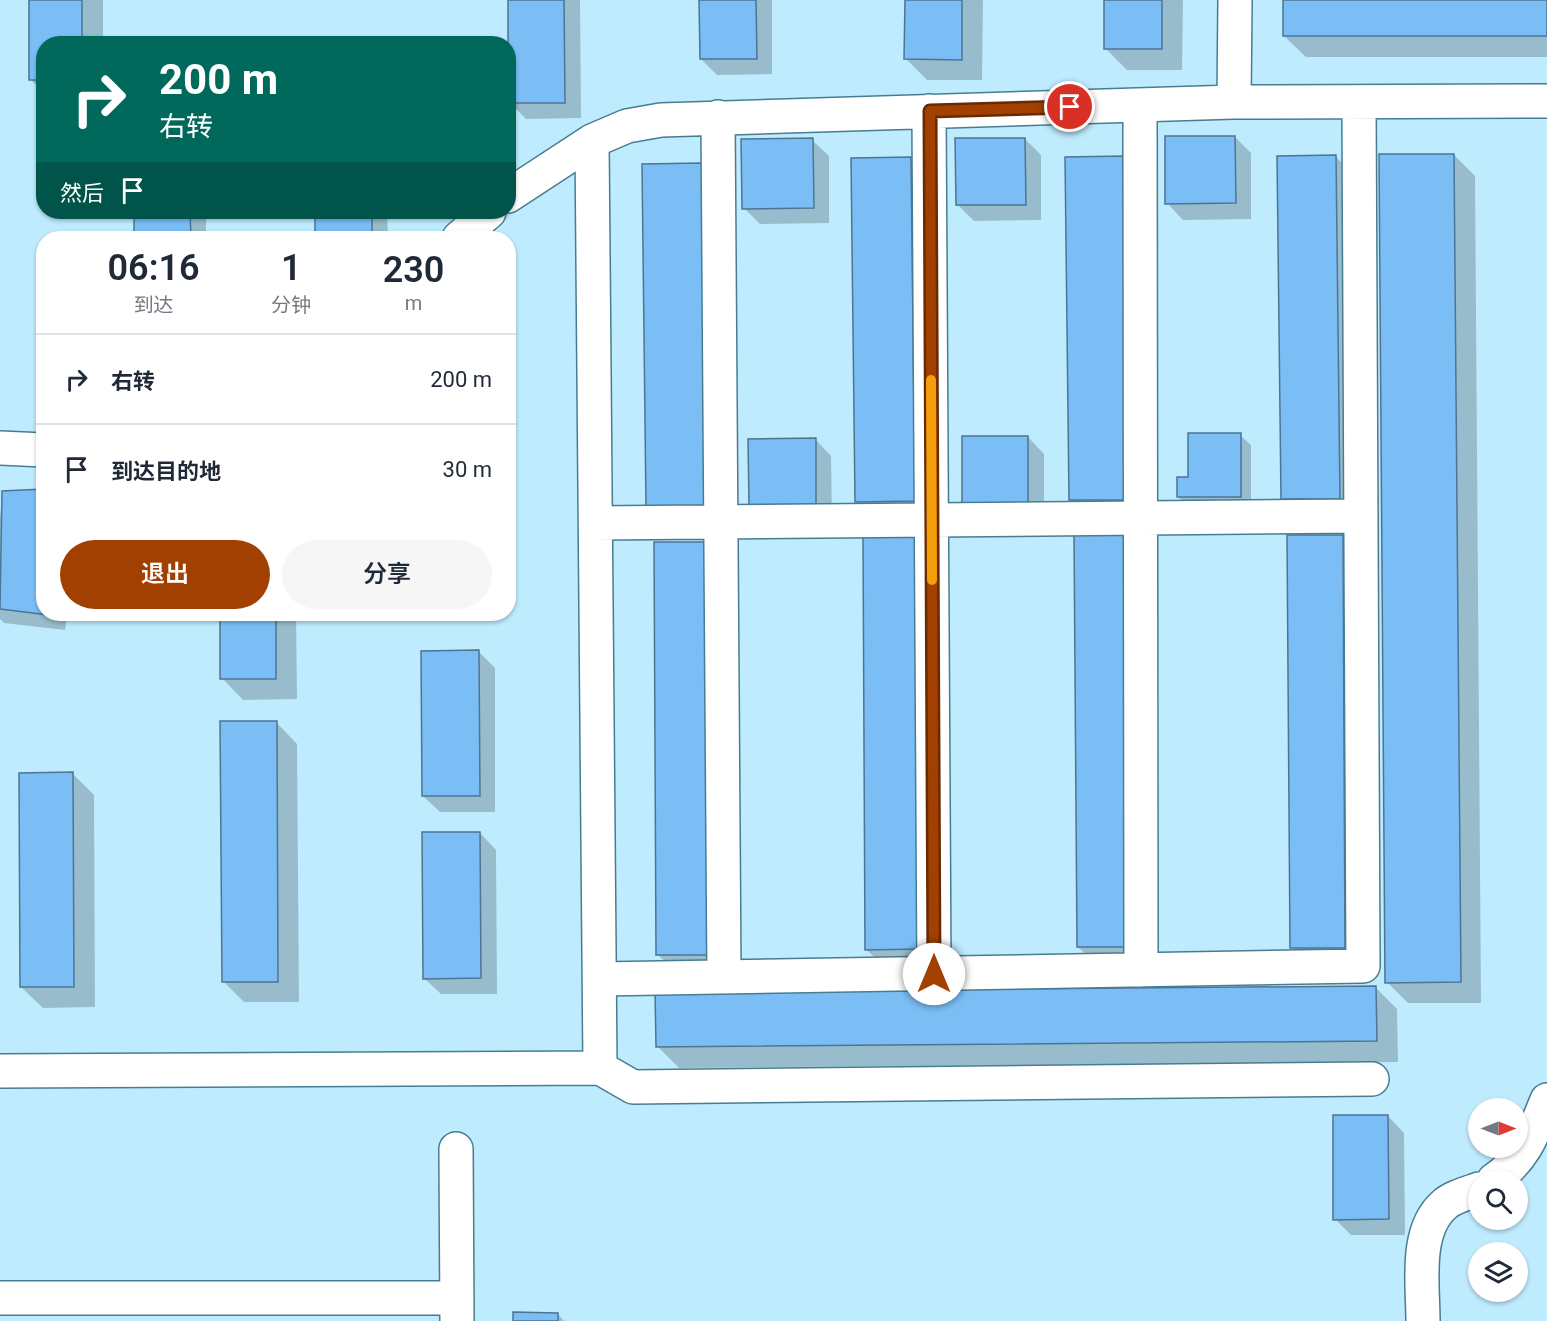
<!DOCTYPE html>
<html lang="zh">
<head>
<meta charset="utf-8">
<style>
	body { margin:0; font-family:Roboto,"Noto Sans SC",sans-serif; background:#f6f6f7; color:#1f2937; height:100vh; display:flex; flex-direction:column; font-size:22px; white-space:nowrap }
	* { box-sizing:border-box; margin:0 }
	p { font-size:20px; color:#747a83 }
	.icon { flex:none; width:33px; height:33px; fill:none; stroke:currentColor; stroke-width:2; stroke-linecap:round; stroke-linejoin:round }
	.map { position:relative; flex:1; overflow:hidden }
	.sheet { position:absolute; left:36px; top:231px; width:480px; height:390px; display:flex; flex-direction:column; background:#fff; border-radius:24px; box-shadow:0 2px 4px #0004 }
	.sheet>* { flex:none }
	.hud { position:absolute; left:36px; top:36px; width:480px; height:183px; border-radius:24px; box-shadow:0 2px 4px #0004; background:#00695c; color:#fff; overflow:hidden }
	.needle { width:39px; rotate:90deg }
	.controls { position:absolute; left:1468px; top:1098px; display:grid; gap:12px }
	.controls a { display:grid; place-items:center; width:60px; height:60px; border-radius:50%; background:#fff; box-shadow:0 2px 4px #0004; font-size:30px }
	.pin { position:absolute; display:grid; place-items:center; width:51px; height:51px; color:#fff; margin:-26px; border:3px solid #fff; border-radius:50%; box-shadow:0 2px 6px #0007 }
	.me { position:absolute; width:66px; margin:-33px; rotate:0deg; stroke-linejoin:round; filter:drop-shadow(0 0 4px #0008) }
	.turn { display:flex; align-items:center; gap:21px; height:126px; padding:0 24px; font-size:27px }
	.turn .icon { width:78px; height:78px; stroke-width:2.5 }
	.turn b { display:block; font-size:42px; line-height:51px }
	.then { display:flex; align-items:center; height:57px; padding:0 24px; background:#0003; gap:12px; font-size:22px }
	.eta { display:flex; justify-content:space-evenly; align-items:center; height:102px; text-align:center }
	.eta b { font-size:36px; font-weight:600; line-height:42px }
	.cta { display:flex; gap:12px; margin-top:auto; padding:12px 24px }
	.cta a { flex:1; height:69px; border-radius:36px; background:#a14000; color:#fff; font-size:24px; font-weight:600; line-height:69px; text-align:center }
	.cta a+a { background:#f6f6f7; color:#1f2937 }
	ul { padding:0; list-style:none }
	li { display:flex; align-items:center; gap:18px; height:90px; padding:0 24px; border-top:2px solid #e0e1e3 }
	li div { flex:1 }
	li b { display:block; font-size:22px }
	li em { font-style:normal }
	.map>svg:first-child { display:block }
	.shadow { fill:#0003 }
	.building { fill:#7bbef6; stroke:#4e7494; stroke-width:1.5 }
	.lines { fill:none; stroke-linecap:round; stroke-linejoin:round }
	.minor-casing { stroke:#477d92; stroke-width:36 }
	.minor { stroke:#fff; stroke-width:33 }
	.route-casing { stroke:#692a00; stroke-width:15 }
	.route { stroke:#a14000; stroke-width:10 }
	.slow { stroke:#f59e0b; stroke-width:10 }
</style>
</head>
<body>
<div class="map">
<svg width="1547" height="1321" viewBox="0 0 1547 1321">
	<rect width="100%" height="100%" fill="#bfebfe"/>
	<path class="shadow" d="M31,0H103V44H44V93L30,79Z
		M509,0H580L581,118L526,119L510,103Z
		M701,0H772V74L717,75L701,59Z
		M906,0H983L982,80H927L906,59Z
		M1106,0H1183L1182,70H1127L1106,49Z
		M1284,0H1547V57H1306L1284,36Z
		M1235,137L1251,153V219L1183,220L1167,203Z
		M1025,139L1041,155V220L974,221L957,204Z
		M812,140L829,156V223L760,224L744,208Z
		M1454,155L1475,176L1481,1003H1408L1387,982Z
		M1335,156L1357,178L1360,519L1303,520L1282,499Z
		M1066,158L1149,520L1091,521L1070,500Z
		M910,159L931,180L935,522H878L857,501Z
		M135,212H206V238H135Z
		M317,212H387L388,238H317Z
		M1240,435L1251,445V507H1189L1178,497L1190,479Z
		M1028,437L1044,454V518L979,519L963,502Z
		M815,439L831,456L832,520L767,521L750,504Z
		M3,493L44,614H67L65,630L4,623L0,619V518Z
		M1076,536L1152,968H1100L1078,947Z
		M1342,537L1363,558L1366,969H1313L1292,948Z
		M655,543L732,975H679L657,954Z
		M938,559L941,970L888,971L866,949Z
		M221,614H296L297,699L243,700L222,678Z
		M479,652L495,668V812H440L423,796Z
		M276,722L297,744L299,1002H244L223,981Z
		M73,774L94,795L95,1007L43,1008L21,987Z
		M480,833L496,850L497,994H441L424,978Z
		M1376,988L1397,1009L1398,1062L679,1068L657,1046Z
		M1388,1116L1404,1133L1405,1235H1351L1335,1219Z
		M558,1314L564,1321H514Z"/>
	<path class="building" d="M29,0H82V44H44V80H29Z
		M508,0H564L565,103H508Z
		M699,0H756L757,59H700Z
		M905,0H962V60L904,59Z
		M1104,0H1162V49H1104Z
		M1283,0H1547V36H1283Z
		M1165,136H1235L1236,203L1165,204Z
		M813,138L814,208L742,209L741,139Z
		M955,138H1025L1026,205H956Z
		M1379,154H1454L1461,982L1385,983Z
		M1336,155L1340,499H1281L1277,156Z
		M1124,156L1128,500H1069L1065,157Z
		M911,157L915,501L855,502L851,158Z
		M702,163L706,506L646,507L642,164Z
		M134,212H190L191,238H134Z
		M315,212H372V238H315Z
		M1188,433H1241V497H1177V477H1188Z
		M962,436H1028V503H962Z
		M816,438V504L749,505L748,439Z
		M44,489V614L49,615L0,609L2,491Z
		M1074,534H1129L1132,947H1077Z
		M1287,535H1343L1345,948H1290Z
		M917,536L920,949L865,950L863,537Z
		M654,542H708L711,955H656Z
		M220,614H276V679H220Z
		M479,650L480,796H422L421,651Z
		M220,721H277L278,982H222Z
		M73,772L74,987H20L19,773Z
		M422,832H480L481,978L423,979Z
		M1376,986L1377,1041L656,1047L655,992Z
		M1333,1115H1388L1389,1219L1333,1220Z
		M513,1312L558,1313V1321H513Z"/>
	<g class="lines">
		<g class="minor-casing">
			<path id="minor" d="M1234,102L1235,0
				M1140,105L1141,970
				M929,111L934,973
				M718,117L724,977
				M592,141L600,1068
				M508,196L592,141L627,126L661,120L1234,102L1547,101
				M459,238L489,212
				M0,448L44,450
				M596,523L1361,516
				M600,979L1363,966L1359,102
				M0,1071L600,1068L633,1087L1372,1079
				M456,1149L457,1321
				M1494,1180C1524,1160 1534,1132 1547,1100
				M0,1298H457
				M1423,1321C1423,1285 1414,1230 1445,1204C1453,1197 1468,1193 1479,1189"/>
		</g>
		<use href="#minor" class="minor"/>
	</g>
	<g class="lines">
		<g class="route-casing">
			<path id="route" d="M934,974L930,111L1070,107"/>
		</g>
		<use href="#route" class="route"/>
		<path class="slow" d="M931,380L932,580"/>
	</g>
</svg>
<div class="controls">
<a><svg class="needle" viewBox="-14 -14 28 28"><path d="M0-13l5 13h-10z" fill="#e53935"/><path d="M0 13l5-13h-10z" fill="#747a83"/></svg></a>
<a><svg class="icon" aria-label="search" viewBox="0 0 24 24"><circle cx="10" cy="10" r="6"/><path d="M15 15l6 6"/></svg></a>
<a><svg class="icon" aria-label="layers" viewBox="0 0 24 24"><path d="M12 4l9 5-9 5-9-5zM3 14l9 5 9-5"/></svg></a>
</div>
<div class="pin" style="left:1070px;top:107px;background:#d93025"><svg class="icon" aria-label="arrive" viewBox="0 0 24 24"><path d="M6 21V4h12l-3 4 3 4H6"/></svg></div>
<svg class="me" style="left:934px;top:974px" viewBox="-20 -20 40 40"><circle r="19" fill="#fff"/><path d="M0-13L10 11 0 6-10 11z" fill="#a14000"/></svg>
<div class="hud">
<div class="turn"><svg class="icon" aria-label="right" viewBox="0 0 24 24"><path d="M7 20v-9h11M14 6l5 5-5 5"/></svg><div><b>200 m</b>右转</div></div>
<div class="then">然后<svg class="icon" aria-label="arrive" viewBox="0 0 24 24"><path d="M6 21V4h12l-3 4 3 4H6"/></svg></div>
</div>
<section class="sheet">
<div class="eta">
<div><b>06:16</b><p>到达</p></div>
<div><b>1</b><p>分钟</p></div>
<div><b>230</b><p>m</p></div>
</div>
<ul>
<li><svg class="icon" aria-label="right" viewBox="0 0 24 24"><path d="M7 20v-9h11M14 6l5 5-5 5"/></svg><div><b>右转</b></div><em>200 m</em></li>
<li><svg class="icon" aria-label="arrive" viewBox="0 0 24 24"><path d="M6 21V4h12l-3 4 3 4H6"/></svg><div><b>到达目的地</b></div><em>30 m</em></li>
</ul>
<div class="cta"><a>退出</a><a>分享</a></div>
</section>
</div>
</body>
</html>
